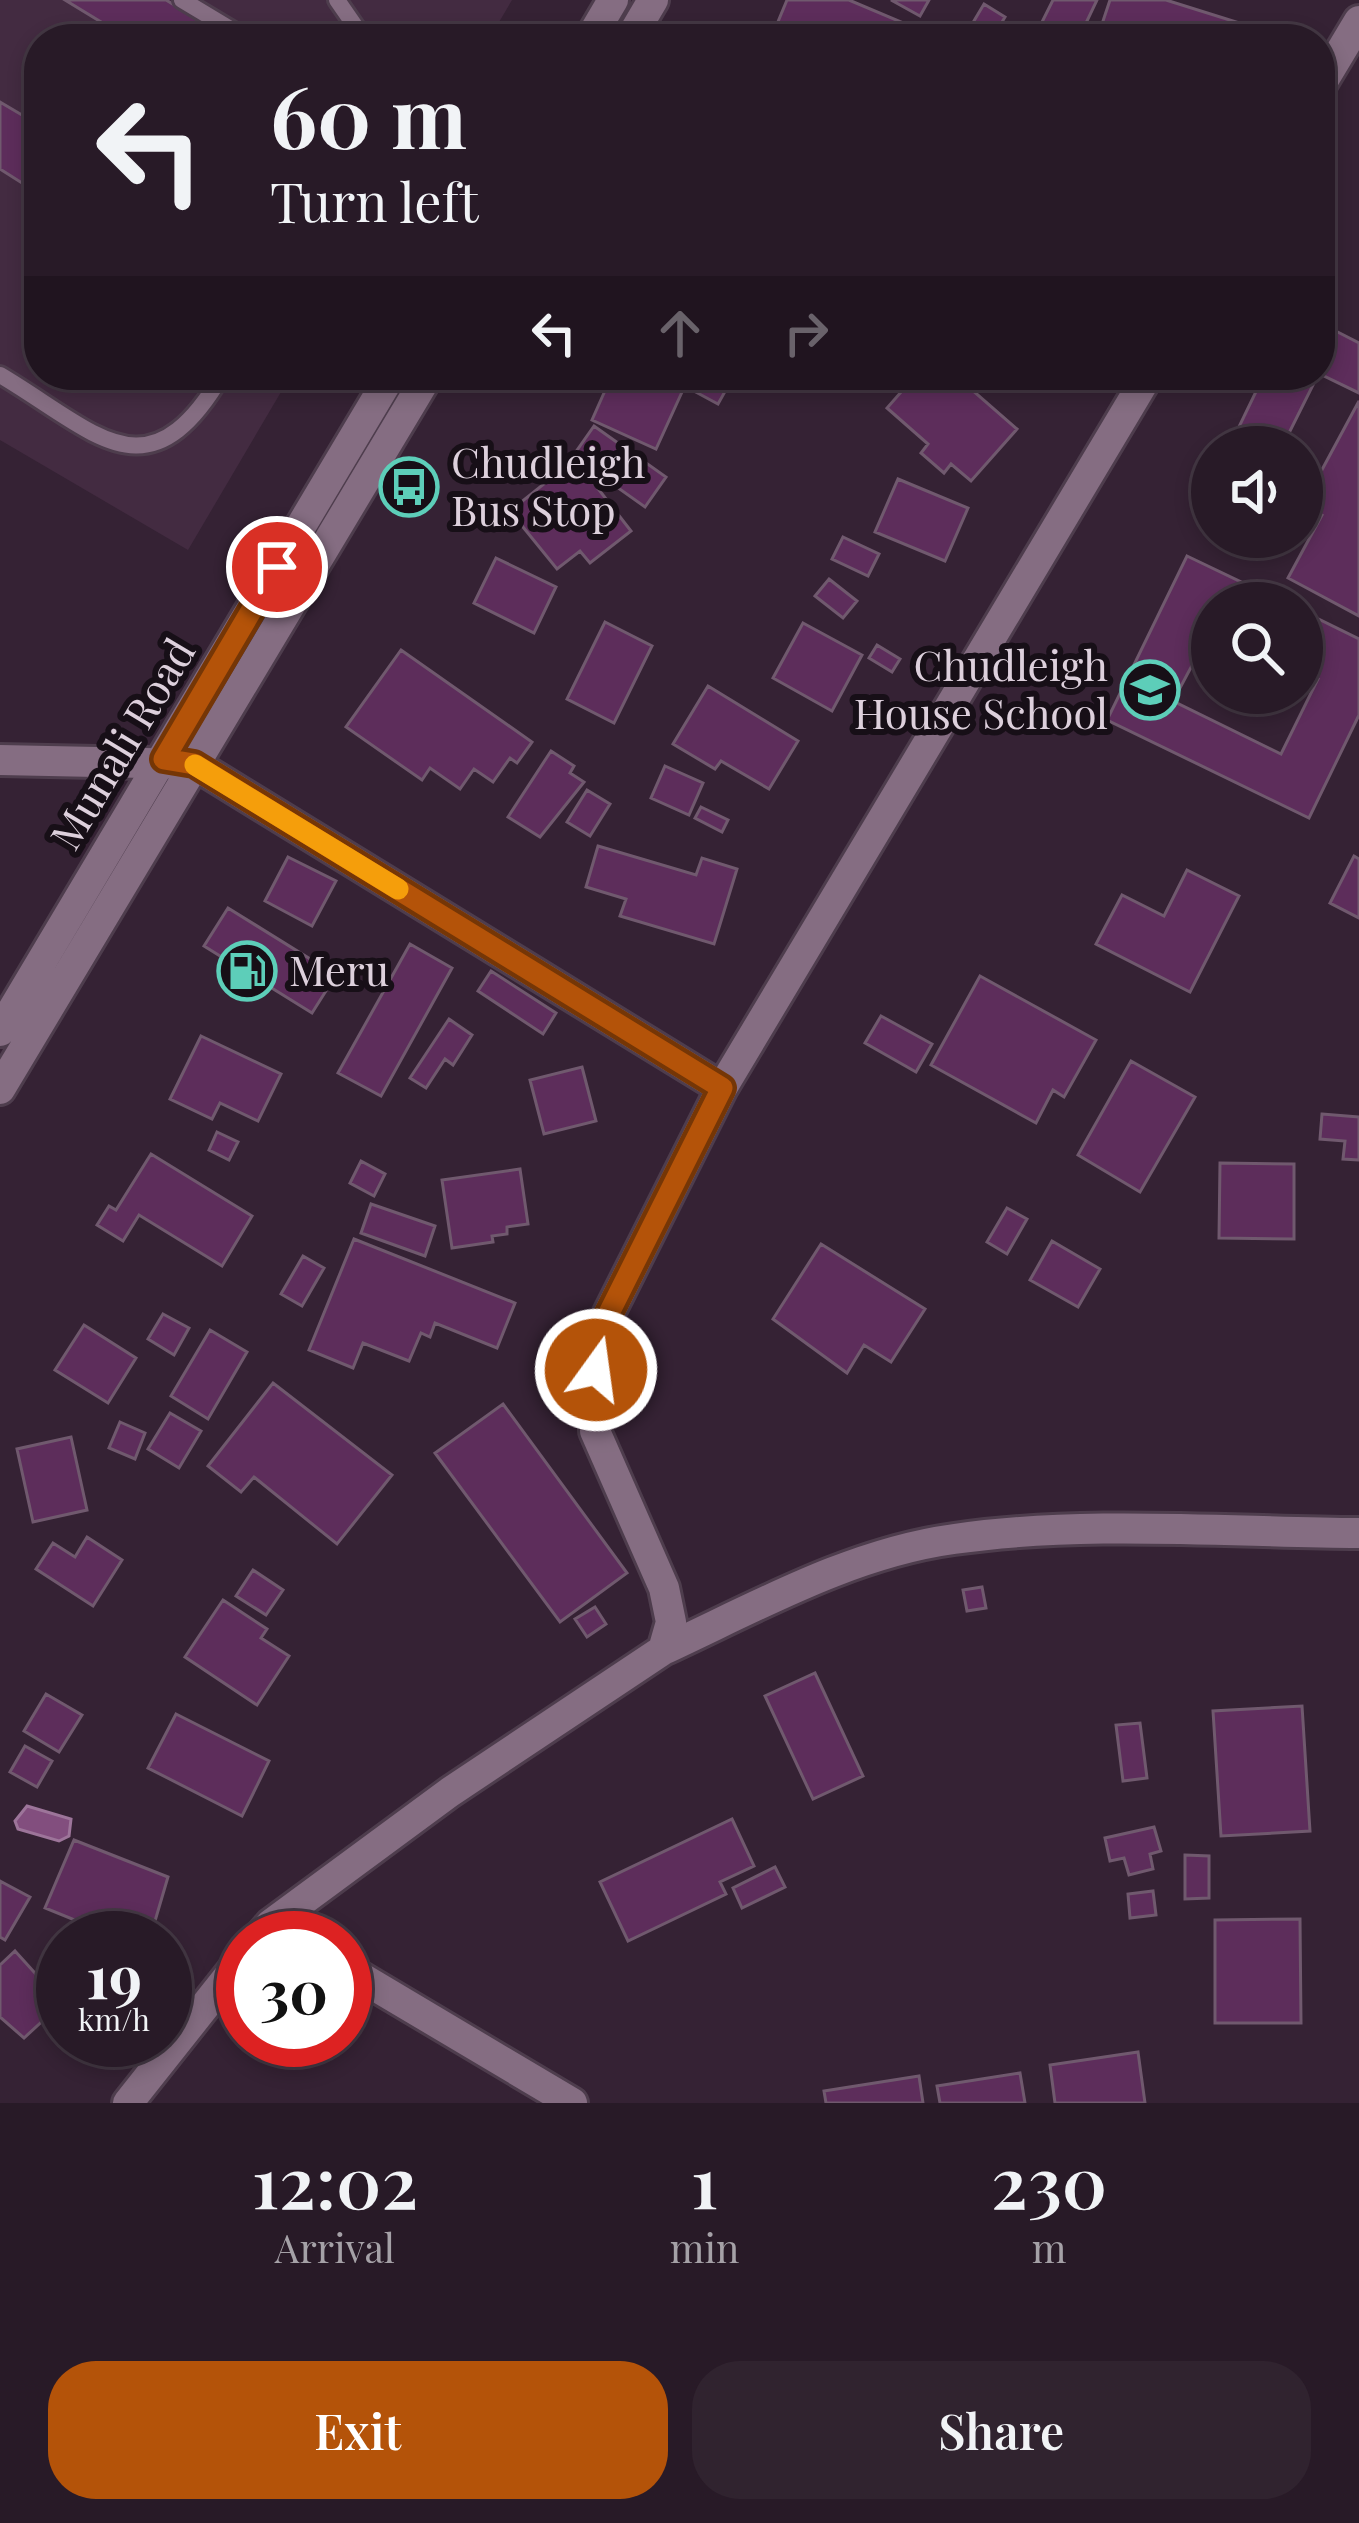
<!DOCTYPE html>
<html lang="en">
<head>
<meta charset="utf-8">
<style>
	body { margin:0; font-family:"Playfair Display",serif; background:#30232f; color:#f1f3f6; height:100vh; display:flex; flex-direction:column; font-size:45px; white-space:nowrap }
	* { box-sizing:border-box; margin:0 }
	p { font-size:39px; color:#a5a1a7 }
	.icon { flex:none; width:66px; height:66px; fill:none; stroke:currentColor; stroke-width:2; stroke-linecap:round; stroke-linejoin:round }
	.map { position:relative; height:2103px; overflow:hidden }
	.side { display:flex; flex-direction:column; background:#281a27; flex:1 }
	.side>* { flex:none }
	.banner { position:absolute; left:24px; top:24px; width:1311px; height:366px; border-radius:48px; box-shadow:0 6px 18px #0003,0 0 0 3px #443844; background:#281a27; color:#f1f3f6; overflow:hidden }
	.controls { position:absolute; left:1191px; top:426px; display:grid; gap:24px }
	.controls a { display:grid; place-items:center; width:132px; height:132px; border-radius:50%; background:#281a27; box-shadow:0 6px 18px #0003,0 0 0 3px #443844; font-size:60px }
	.speed { position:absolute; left:36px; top:1911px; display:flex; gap:24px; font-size:60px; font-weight:700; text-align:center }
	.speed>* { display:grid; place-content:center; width:156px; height:156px; border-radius:50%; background:#281a27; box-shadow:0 6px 18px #0003,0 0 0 3px #443844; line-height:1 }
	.speed small { font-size:30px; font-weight:400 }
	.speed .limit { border:18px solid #d22; background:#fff; color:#111 }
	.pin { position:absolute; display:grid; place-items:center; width:102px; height:102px; color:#fff; margin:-51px; border:6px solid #fff; border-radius:50%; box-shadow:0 3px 12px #0007 }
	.me { position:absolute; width:132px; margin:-66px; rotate:14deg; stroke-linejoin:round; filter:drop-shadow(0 0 9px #0008) }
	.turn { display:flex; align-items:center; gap:42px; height:252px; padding:0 48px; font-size:54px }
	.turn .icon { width:156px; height:156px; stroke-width:2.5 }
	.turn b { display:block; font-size:84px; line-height:102px }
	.lanes { display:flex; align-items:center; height:114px; padding:0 48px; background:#0003; justify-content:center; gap:60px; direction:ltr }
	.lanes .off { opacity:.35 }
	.eta { display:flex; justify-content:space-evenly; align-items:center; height:204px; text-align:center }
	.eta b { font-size:72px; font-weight:600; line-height:84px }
	.action { display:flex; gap:24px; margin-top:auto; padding:24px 48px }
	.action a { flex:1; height:138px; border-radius:48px; background:#b45309; color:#fff; font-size:48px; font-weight:600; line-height:138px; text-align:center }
	.action a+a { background:#30232f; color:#f1f3f6 }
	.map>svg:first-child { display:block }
	.built { fill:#432b41 }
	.water { fill:#824e7e; stroke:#9d759a; stroke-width:3 }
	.building { fill:#5d2d5b; stroke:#70596e; stroke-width:3 }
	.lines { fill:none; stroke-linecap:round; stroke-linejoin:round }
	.service-casing { stroke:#4e3d4d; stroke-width:22 }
	.minor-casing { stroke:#4e3d4d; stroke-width:36 }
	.secondary-casing { stroke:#4e3d4d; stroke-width:36 }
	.service { stroke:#856d82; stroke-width:16 }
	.minor { stroke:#856d82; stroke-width:30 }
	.secondary { stroke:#856d82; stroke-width:30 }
	.route-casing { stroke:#753606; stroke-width:30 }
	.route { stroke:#b45309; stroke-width:21 }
	.slow { stroke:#f59e0b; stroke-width:21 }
	.labels { text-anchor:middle; stroke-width:12; stroke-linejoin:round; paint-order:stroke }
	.poi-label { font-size:42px; fill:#ddd0dc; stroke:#170f17; text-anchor:start }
	.street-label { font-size:42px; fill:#ddd0dc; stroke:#170f17 }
</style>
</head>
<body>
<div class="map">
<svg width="1359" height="2103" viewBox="0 0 1359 2103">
	<rect width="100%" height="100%" fill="#352234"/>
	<path class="built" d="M0,0H512L489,39H39V375H291L188,550L0,440Z"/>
	<path class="water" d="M27,1806L71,1819L69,1836L59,1841L18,1829L15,1821Z"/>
	<path class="building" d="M65,0H166L217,31L212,39H129Z
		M787,0H849L906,24L901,39H800L775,29Z
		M891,0H929L920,16Z
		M1053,0H1097L1086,23L1093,26L1086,39H1066L1040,26Z
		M1110,0H1166L1265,31L1263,39H1118L1099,33Z
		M984,4L1005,17L992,39L968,31Z
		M0,102L39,125V156L22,183L0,169Z
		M1320,323L1359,343V393L1320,374Z
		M612,375H644L682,392L656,449L592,420Z
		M701,375L727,388L718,404L692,390Z
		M916,375H955L1017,429L971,481L951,464L944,473L921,453L928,444L887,408Z
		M1264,375H1318L1282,447H1259L1235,435Z
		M1359,401V616L1288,578L1322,515L1303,505Z
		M594,426L666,477L645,507L573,456Z
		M575,459L631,531L590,563L580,551L557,569L510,511Z
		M898,479L968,508L945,561L875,532Z
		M843,537L879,554L868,576L832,559Z
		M1187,556L1285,603H1212V628L1173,701L1281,754L1318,679L1302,671V611L1359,639V715L1309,818L1107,720Z
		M496,558L556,587L534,633L474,603Z
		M829,579L857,601L843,618L815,596Z
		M605,622L652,646L614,723L567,699Z
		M803,623L862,655L832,711L773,678Z
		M877,645L900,659L892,672L869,658Z
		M401,650L532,742L517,763L510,758L493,782L474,769L460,789L430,768L422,780L346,727Z
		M708,686L798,741L769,789L721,761L715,769L673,744Z
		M551,751L574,766L570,773L584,782L540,837L508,817Z
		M665,766L703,783L689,815L651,798Z
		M587,790L610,804L590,836L567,822Z
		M701,807L728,820L722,832L695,818Z
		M598,846L696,875L702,858L737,869L714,944L620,916L626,899L586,887Z
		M1354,856L1359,859V918L1330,903Z
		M288,857L336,881L312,926L265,901Z
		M1187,870L1239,896L1190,992L1096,944L1122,895L1164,916Z
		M228,908L336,975L312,1013L204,946Z
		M410,944L452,968L381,1096L338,1073Z
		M491,971L556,1013L543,1034L478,991Z
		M980,976L1096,1040L1064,1097L1053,1090L1036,1123L931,1065Z
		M881,1016L932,1044L916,1072L865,1043Z
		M449,1019L472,1035L453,1065L445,1059L426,1088L410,1078Z
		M201,1036L281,1074L258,1121L220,1103L212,1119L170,1099Z
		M1131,1061L1195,1097L1140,1192L1078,1155Z
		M582,1067L596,1121L544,1134L530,1080Z
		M1322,1114L1359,1117V1160L1343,1159L1345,1141L1320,1139Z
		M217,1132L238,1142L229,1160L209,1150Z
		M151,1154L252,1216L222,1266L139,1215L123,1241L97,1225L109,1206L116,1210Z
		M361,1161L385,1174L374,1196L350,1183Z
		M1220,1163L1294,1164V1239L1219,1238Z
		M520,1169L528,1224L507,1227V1234L492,1236L493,1242L452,1248L442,1180Z
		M371,1204L435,1226L425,1256L361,1233Z
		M1007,1208L1027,1219L1007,1254L987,1242Z
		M354,1239L515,1303L497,1348L435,1323L430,1337L421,1333L409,1361L363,1343L353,1368L309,1350Z
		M1052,1241L1100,1269L1078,1307L1030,1280Z
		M821,1244L925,1309L891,1362L864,1345L847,1373L773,1319Z
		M303,1256L324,1268L302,1306L281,1294Z
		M163,1314L189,1328L174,1355L148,1339Z
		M84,1325L136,1358L108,1403L55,1370Z
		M210,1330L247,1352L208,1419L171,1396Z
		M273,1383L392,1475L337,1544L254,1477L241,1492L208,1466Z
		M503,1404L627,1573L560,1622L435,1453Z
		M170,1413L201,1431L179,1468L148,1449Z
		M120,1422L145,1433L135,1459L109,1448Z
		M71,1437L87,1510L33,1522L17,1449Z
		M87,1537L122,1560L93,1606L36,1569L53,1543L75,1557Z
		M253,1570L283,1590L266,1615L236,1596Z
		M982,1587L986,1608L967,1611L963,1590Z
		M223,1600L267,1629L261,1638L289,1656L257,1705L185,1657Z
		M595,1607L606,1624L587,1637L575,1619Z
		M815,1673L863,1776L813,1799L765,1696Z
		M46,1694L82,1715L59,1752L24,1731Z
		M1302,1706L1310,1831L1221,1836L1213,1711Z
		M176,1714L269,1761L242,1816L148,1768Z
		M1140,1723L1147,1778L1123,1781L1116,1725Z
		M25,1746L52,1761L37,1787L10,1772Z
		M732,1819L754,1866L720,1882L726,1894L628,1941L600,1882Z
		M1154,1827L1161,1851L1150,1854L1153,1869L1129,1875L1124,1858L1110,1861L1105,1838Z
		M74,1840L168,1877L150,1938L118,1927L114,1936L45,1908Z
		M1185,1855L1209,1856V1898L1185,1899Z
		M775,1867L785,1887L742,1908L733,1888Z
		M0,1881L30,1897L5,1940L0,1937Z
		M1153,1891L1156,1915L1130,1918L1128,1894Z
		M1300,1919L1301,2023H1215V1920Z
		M15,1951L62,2003L24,2038L0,2017V1965Z
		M1138,2052L1145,2103H1055L1050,2065Z
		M1020,2073L1025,2103H940L937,2086Z
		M919,2076L923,2103H826L824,2091Z"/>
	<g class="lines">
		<g class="service-casing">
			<path id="service" d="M182,0L247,39
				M337,0L364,39
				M0,375C96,432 148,500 222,375"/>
		</g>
		<g class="minor-casing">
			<path id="minor" d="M1320,86L1359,21
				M0,760L194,764L722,1088
				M663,1650C756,1607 851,1553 954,1539C1086,1520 1226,1532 1359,1533
				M259,1938L271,1924L450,1792L663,1650L671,1622L664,1588L595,1431V1370L604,1323L722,1088L1148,375
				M345,1968L572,2103
				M128,2103L243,1958"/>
		</g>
		<g class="secondary-casing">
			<path id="secondary" d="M590,39L613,0
				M630,39L653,0
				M0,1031L391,375
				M0,1089L428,375"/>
		</g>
		<use href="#service" class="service"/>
		<use href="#minor" class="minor"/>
		<use href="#secondary" class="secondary"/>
	</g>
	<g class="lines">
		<g class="route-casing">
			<path id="route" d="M277,567L164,759L194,764L722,1088L604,1323L596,1370"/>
		</g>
		<use href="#route" class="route"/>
		<path class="slow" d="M195,765L398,889"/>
	</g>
	<defs>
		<g id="bus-ring" transform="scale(3)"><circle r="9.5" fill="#170f17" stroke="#5dceb9" stroke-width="1.5"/><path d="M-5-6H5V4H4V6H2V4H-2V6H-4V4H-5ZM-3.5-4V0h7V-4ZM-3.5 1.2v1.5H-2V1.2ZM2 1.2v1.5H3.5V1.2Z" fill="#5dceb9"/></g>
		<g id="school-ring" transform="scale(3)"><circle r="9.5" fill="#170f17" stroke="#5dceb9" stroke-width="1.5"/><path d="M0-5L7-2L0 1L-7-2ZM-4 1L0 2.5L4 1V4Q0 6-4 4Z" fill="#5dceb9"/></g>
		<g id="fuel-ring" transform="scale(3)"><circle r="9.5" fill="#170f17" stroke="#5dceb9" stroke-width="1.5"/><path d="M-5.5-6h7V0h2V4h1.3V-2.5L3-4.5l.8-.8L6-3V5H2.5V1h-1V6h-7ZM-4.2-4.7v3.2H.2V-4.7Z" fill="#5dceb9"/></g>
	</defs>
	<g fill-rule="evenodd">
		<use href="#bus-ring" x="409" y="487"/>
		<use href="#school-ring" x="1150" y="690"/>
		<use href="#fuel-ring" x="247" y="971"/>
	</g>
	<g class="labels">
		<g class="poi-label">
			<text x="451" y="478">Chudleigh<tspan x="451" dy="48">Bus Stop</tspan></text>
			<text x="1108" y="681" text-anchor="end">Chudleigh<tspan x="1108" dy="48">House School</tspan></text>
			<text x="289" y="986">Meru</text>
		</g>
		<g class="street-label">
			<text transform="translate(123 744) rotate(-59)" y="15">Munali Road</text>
		</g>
	</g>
</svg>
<div class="controls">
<a><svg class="icon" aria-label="sound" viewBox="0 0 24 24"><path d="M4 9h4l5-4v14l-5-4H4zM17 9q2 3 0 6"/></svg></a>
<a><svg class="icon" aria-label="search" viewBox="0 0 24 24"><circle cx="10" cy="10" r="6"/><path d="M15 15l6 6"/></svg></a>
</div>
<div class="speed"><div>19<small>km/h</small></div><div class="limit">30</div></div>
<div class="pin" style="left:277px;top:567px;background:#d93025"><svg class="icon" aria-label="arrive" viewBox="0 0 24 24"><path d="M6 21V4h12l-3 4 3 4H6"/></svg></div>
<svg class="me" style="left:596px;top:1370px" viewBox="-20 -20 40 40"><circle r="17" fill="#b45309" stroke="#fff" stroke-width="3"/><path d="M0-11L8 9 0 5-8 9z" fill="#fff"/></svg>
<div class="banner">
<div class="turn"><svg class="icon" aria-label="left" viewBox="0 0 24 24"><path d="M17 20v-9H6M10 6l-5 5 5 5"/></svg><div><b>60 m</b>Turn left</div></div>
<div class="lanes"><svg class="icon" aria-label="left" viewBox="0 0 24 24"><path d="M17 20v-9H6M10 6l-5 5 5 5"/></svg><svg class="icon off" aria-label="ahead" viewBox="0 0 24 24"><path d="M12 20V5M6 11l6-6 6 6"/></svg><svg class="icon off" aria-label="right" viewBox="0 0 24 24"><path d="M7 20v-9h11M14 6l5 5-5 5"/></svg></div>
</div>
</div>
<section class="side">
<div class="eta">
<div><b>12:02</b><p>Arrival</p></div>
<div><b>1</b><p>min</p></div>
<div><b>230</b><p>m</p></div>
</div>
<div class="action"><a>Exit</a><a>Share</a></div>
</section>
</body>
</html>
